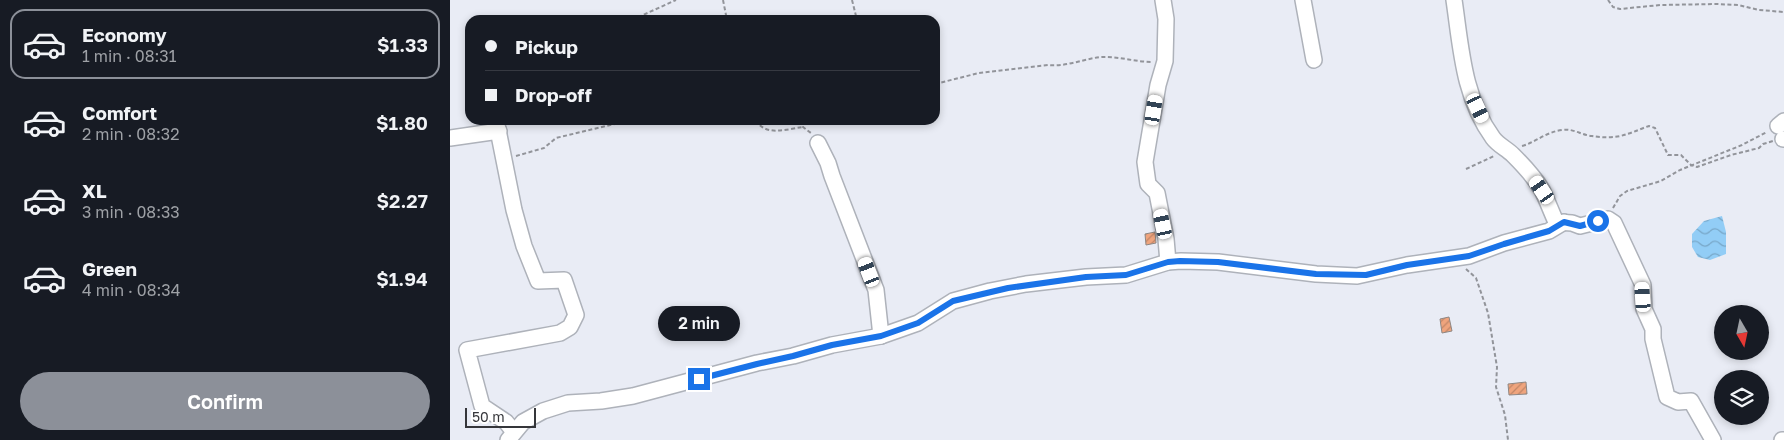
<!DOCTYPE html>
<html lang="en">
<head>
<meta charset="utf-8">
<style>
  :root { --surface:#171b24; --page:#242831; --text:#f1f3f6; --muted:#9ea1a6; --line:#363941; --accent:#8c9099 }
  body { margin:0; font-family:"Golos Text",sans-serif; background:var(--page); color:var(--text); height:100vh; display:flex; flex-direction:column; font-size:19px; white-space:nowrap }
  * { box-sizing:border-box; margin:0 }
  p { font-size:16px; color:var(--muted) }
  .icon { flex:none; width:28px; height:28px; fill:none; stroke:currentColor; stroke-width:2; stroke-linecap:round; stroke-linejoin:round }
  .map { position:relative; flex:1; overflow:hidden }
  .panel { display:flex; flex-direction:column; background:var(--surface); width:450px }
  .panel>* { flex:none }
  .banner { position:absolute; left:15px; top:15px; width:475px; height:110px; border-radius:15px; box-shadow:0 2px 8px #0003; display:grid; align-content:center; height:110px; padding:0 20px; background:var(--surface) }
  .needle { width:32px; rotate:171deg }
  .controls { position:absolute; left:1264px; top:305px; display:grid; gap:10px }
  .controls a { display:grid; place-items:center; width:55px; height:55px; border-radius:50%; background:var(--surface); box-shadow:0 2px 8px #0003; font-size:25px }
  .scale { position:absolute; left:15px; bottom:12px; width:71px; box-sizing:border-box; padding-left:5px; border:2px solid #35363a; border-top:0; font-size:14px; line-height:18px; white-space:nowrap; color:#35363a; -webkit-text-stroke:4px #fff; paint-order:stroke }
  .end { position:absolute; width:22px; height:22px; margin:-11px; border:6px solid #1a73e8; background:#fff; box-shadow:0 0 0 2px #fff }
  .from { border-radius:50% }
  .bubble { position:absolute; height:35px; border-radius:18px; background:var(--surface); box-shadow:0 2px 8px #0003; font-size:16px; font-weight:600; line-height:35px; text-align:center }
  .car { position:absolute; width:15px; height:30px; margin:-15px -8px; border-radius:6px; box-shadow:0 0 4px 1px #0007; background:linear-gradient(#fff 24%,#345 0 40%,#fff 0 76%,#345 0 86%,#fff 0) }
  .banner b { display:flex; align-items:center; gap:18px; height:48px; font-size:19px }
  .banner b+b { border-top:1px solid var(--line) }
  .banner i { width:12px; height:12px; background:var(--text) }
  ul { padding:9px 0 0; list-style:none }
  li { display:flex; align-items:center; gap:15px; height:70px; margin:0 10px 8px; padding:0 10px; border:2px solid transparent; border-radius:15px }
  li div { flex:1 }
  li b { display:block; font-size:19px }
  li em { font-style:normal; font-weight:600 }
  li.on { border-color:var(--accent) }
  li>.icon { width:45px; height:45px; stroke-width:1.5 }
  .cta { display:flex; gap:10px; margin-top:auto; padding:10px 20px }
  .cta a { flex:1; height:58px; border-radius:30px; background:var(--accent); color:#fff; font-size:20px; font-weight:600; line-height:58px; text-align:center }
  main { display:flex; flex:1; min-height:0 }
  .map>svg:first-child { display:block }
</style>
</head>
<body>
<main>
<section class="panel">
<ul>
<li class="on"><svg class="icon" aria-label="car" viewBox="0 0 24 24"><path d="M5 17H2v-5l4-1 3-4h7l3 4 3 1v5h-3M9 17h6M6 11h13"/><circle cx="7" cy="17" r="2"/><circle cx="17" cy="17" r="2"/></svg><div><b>Economy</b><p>1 min · 08:31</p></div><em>$1.33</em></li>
<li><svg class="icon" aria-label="car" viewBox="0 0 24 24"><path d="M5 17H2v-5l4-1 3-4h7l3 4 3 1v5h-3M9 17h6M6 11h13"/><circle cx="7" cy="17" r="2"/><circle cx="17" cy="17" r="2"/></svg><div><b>Comfort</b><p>2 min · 08:32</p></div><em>$1.80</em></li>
<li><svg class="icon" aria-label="car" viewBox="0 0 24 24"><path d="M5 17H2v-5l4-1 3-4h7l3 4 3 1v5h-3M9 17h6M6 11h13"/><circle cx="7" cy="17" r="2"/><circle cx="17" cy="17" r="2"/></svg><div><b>XL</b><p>3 min · 08:33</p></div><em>$2.27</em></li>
<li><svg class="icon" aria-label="car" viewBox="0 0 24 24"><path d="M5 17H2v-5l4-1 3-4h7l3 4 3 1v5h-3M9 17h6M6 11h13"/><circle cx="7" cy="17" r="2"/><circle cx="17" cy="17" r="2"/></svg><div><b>Green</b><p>4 min · 08:34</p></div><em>$1.94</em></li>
</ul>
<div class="cta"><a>Confirm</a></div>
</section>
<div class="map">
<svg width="1334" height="440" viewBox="0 0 1334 440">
  <defs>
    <pattern id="water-waves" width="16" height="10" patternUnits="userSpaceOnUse" patternTransform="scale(1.25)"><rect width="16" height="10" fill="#92cdf6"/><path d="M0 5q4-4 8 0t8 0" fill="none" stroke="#78a7c8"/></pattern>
    <pattern id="building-hatch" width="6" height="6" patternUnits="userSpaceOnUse" patternTransform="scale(1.25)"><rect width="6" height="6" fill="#efa47d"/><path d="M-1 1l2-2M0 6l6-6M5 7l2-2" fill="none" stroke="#c28667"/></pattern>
  </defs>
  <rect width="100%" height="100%" fill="#e9ecf5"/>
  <!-- water -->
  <polygon fill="url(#water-waves)" points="1272,216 1276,232 1276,254 1260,260 1248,257 1242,247 1242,234 1254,221"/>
  <!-- building -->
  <g fill="url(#building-hatch)" stroke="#8f8783">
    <polygon points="705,232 706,243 696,245 695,234"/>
    <polygon points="999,317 1002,331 992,333 990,319"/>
    <polygon points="1076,382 1077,394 1059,395 1058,384"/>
  </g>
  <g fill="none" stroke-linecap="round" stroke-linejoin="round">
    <!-- minor casing -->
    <g stroke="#aeb2ba" stroke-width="18">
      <g id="minor">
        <polyline points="713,0 716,19 715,61 708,85 695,162 698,184 707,193 716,239 718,262"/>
        <polyline points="853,0 864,60"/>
        <path d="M1004,0c7,47 9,97 39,138 5,7 14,11 20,17 10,10 22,23 29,35 5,10 9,21 14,32l16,1 8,3 28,-7 6,4 29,62 1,24 9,20v10l14,58 11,5 13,-1 22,39"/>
        <polyline points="46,120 64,210 74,246 88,281 114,280 126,315 120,327 110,333 17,350 32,406 56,422 64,432"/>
        <polyline points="1328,126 1334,121"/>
        <polyline points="0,138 49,131"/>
        <polyline points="1333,139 1334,139"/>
        <polyline points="368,143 378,163 382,176 426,290 431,336"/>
        <polyline points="58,440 73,422 93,411 118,403 151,401 183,396 307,363 343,356 382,345 431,336 468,323 503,301 540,291 576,284 636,277 676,275 718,262 731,261 768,262 866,274 907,276 957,265 1019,256 1054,243 1099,231 1114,222"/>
        <polyline points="1332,440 1334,440"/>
      </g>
    </g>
    <!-- path -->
    <g stroke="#92949a" stroke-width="2" stroke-dasharray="4 2.5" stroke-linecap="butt">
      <polyline points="273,0 277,20"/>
      <polyline points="402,0 407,20"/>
      <polyline points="1158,0 1163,7 1170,9 1210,5 1267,4 1288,5 1309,10 1334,12"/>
      <polyline points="182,20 226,0"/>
      <path d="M485,84l44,-11 69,-8c18,2 35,-6 53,-8 17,-1 34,5 51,5"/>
      <path d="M306,120c9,17 31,9 47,7"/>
      <polyline points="351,120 353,127 361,133"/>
      <path d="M1072,146c14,-4 24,-14 40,-16 11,-2 19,5 30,6 11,2 25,2 35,-2 8,-2 15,-6 22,-8l6,2 13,27h13l10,10 6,2 34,-12 28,-7 4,-4 10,-3"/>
      <polyline points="66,156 94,148 106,138 181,120"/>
      <polyline points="1016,169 1044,156"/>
      <polyline points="1163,208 1170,196 1177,191 1211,181 1230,170 1292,145 1317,132"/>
      <polyline points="1016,269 1026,278 1038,313 1047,367 1046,387 1055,415 1058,440"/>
    </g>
    <!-- minor -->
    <use href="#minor" stroke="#fff" stroke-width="15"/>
  </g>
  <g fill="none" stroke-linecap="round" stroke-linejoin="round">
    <!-- route -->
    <polyline stroke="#1a73e8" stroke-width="6" points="249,379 307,364 343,356 382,345 431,336 468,323 503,301 558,288 636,277 676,275 718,262 730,261 768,262 866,274 916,275 957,265 1019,256 1054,244 1099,231 1114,222 1130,226 1148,221"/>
  </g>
</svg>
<div class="controls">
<a><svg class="needle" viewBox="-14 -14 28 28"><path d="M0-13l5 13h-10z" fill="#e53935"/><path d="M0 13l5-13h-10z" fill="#9ea1a6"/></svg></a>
<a><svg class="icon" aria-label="layers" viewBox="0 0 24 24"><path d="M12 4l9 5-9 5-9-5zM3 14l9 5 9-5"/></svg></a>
</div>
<div class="scale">50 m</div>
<i class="end from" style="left:1148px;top:221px"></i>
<i class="end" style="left:249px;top:379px"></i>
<div class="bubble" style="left:208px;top:306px;width:82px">2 min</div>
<i class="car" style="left:1028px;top:108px;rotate:155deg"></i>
<i class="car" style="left:704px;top:110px;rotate:9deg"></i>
<i class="car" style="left:1092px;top:190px;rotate:325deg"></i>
<i class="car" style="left:713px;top:224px;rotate:348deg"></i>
<i class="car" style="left:419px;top:272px;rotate:339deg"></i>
<i class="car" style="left:1193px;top:297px;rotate:356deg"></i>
<div class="banner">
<b><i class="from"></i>Pickup</b>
<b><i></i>Drop-off</b>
</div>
</div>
</main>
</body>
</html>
